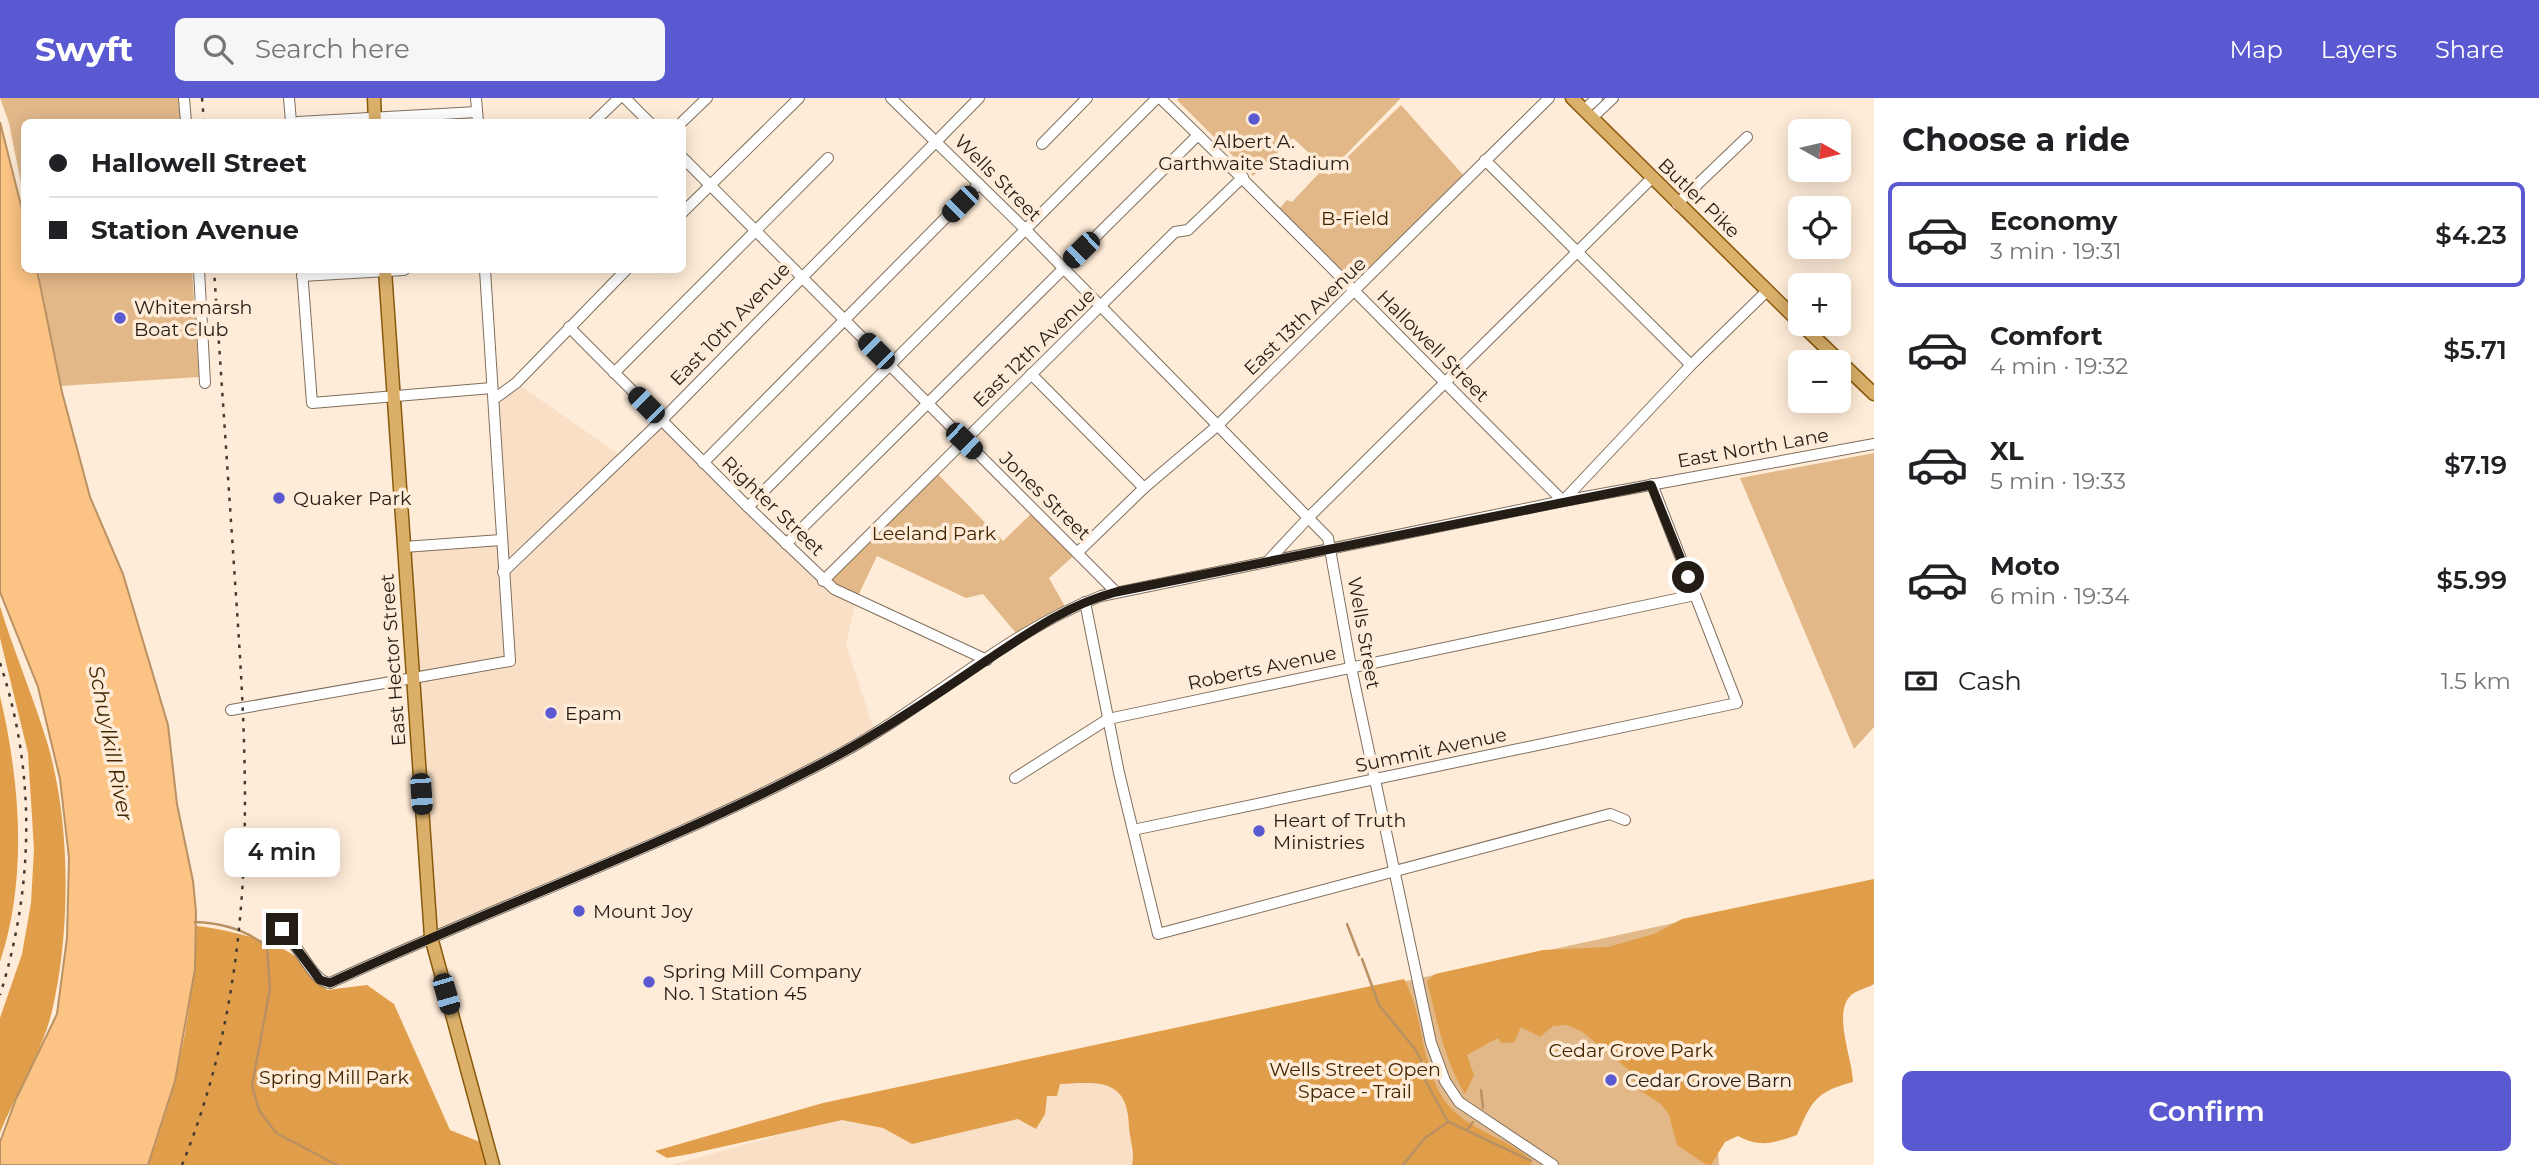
<!DOCTYPE html>
<html lang="en">
<head>
<meta charset="utf-8">
<style>
  :root { --surface:#fff; --page:#f6f6f6; --text:#202124; --muted:#757577; --line:#e0e0e0; --accent:#5b59d1 }
  body { margin:0; font-family:Montserrat,sans-serif; background:var(--page); color:var(--text); height:100vh; display:flex; flex-direction:column; font-size:26px; white-space:nowrap }
  * { box-sizing:border-box; margin:0 }
  p { font-size:23px; color:var(--muted) }
  .icon { flex:none; width:38px; height:38px; fill:none; stroke:currentColor; stroke-width:2; stroke-linecap:round; stroke-linejoin:round }
  .map { position:relative; flex:1; overflow:hidden }
  .drawer { display:flex; flex-direction:column; background:var(--surface); width:665px }
  .drawer>* { flex:none }
  .hud { position:absolute; left:21px; top:21px; width:665px; height:154px; border-radius:10px; box-shadow:0 4px 18px #0003; display:grid; align-content:center; height:154px; padding:0 28px; background:var(--surface) }
  .needle { width:46px; rotate:98deg }
  .controls { position:absolute; left:1788px; top:21px; display:grid; gap:14px }
  .controls a { display:grid; place-items:center; width:63px; height:63px; border-radius:10px; background:var(--surface); box-shadow:0 4px 18px #0003; font-size:35px }
  .end { position:absolute; width:32px; height:32px; margin:-16px; border:9px solid #241d16; background:#fff; box-shadow:0 0 0 4px #fff }
  .from { border-radius:50% }
  .bubble { position:absolute; height:49px; border-radius:10px; background:var(--surface); box-shadow:0 4px 18px #0003; font-size:23px; font-weight:600; line-height:49px; text-align:center }
  .car { position:absolute; width:21px; height:42px; margin:-21px -10px; border-radius:9px; box-shadow:0 0 5px 2px #0007; background:linear-gradient(#222 24%,#8ab4d8 0 40%,#222 0 76%,#8ab4d8 0 86%,#222 0) }
  .hud b { display:flex; align-items:center; gap:24px; height:66px; font-size:26px }
  .hud b+b { border-top:2px solid var(--line) }
  .hud i { width:18px; height:18px; background:var(--text) }
  ul { padding:0; list-style:none }
  li { display:flex; align-items:center; gap:21px; height:105px; margin:0 14px 10px; padding:0 14px; border:4px solid transparent; border-radius:10px }
  li div { flex:1 }
  li b { display:block; font-size:26px }
  li em { font-style:normal; font-weight:600 }
  li.on { border-color:var(--accent) }
  li>.icon { width:63px; height:63px; stroke-width:1.5 }
  h2 { padding:0 28px; font-size:32px; line-height:84px }
  .pay { display:flex; align-items:center; gap:18px; height:77px; padding:0 28px; font-size:26px }
  .pay p { margin-inline-start:auto }
  .button { display:flex; gap:14px; margin-top:auto; padding:14px 28px }
  .button a { flex:1; height:80px; border-radius:10px; background:var(--accent); color:#fff; font-size:28px; font-weight:600; line-height:80px; text-align:center }
  header { display:flex; align-items:center; gap:42px; box-sizing:border-box; height:98px; padding:0 35px; background:var(--accent); color:#fff }
  header strong { font-size:33px }
  nav { display:flex; gap:38px; margin-inline-start:auto; font-size:24px }
  .search { width:490px; height:63px; background:var(--page); display:flex; align-items:center; gap:18px; box-sizing:border-box; padding:0 24px; border-radius:10px; color:var(--muted); font-size:26px }
  main { display:flex; flex:1; min-height:0 }
  .map>svg:first-child { display:block }
</style>
</head>
<body>
<header>
<strong>Swyft</strong>
<div class="search"><svg class="icon" aria-label="search" viewBox="0 0 24 24"><circle cx="10" cy="10" r="6"/><path d="M15 15l6 6"/></svg>Search here</div>
<nav><a>Map</a><a>Layers</a><a>Share</a></nav>
</header>
<main>
<div class="map">
<svg width="1874" height="1067" viewBox="0 0 1874 1067">
  <rect width="100%" height="100%" fill="#ffecd8"/>
  <!-- built -->
  <g fill="#f8dfc6">
    <polygon points="515,284 623,359 662,322 823,483 856,502 846,547 875,635 725,713 431,839 404,449 501,442 494,306"/>
    <polygon points="1062,979 1106,984 1135,997 1139,1067 671,1067 855,1016"/>
  </g>
  <!-- green -->
  <g fill="#e2b889">
    <polygon points="0,0 184,0 185,24 24,24 24,100 9,25"/>
    <polygon points="1179,0 1401,0 1329,74 1293,40 1253,78 1177,2"/>
    <polygon points="1401,7 1465,79 1355,190 1279,111 1287,102 1292,104 1322,72 1329,77"/>
    <polygon points="39,172 192,172 199,279 60,288 43,209"/>
    <polygon points="1874,355 1874,629 1854,651 1740,380"/>
    <polygon points="934,372 1003,443 1035,412 1078,454 1049,480 1067,512 1020,540 983,496 966,500 877,458 856,502 823,483"/>
    <polygon points="1822,793 1716,1033 1719,1067 1168,1067 1106,948"/>
  </g>
  <!-- forest -->
  <g fill="#e19e4a">
    <path d="M0,508c14,46 33,90 47,136 24,79 24,189 5,269 -10,42 -36,82 -52,122v-115l22,-64 9,-51 3,-54 -6,-96 -28,-115z"/>
    <path d="M0,598c20,85 28,181 0,266z"/>
    <path d="M1874,781v105c-6,4 -14,5 -20,9 -24,15 -1,66 -1,89 -37,10 -41,18 -56,53 -23,8 -37,13 -59,1l-13,6 -14,23 -6,-1 -28,-19 -8,-30 -8,-11 -25,-16 -6,-17 -49,-40 -14,-6 -14,1 -13,11 -19,-10 -7,15 -13,1 -3,-5 -31,17 7,20 -9,19c-21,-34 -28,-74 -38,-113l8,-7 108,-24 65,-3 46,-13 28,-15z"/>
    <path d="M196,828c24,2 76,14 96,28 13,8 23,25 35,36l40,-5 27,19 56,126 30,12 13,23h-345c29,-77 46,-157 48,-239z"/>
    <path d="M1404,881c21,38 16,93 45,127 22,25 58,32 82,54v5h-399c3,-14 -2,-24 -3,-38 -1,-49 -30,-45 -69,-43l-3,12h-10l-2,18 -9,15 -18,-10 -106,25 -29,-16 -41,-8 -152,34 -23,4 -12,-7 168,-48z"/>
  </g>
  <!-- water -->
  <polygon fill="#fbc384" stroke="#ba9163" stroke-width="2" points="0,24 24,119 24,172 37,172 62,294 90,399 123,476 168,627 177,706 193,783 196,814 195,871 175,983 148,1067 0,1067 0,1044 16,1001 57,916 67,840 69,760 60,681 38,589 0,494"/>
  <g fill="none" stroke-linecap="round" stroke-linejoin="round">
    <!-- stream -->
    <g stroke="#ba9163" stroke-width="2.5">
      <path d="M195,824c27,1 51,7 72,25l3,42 -18,97 7,24 17,23 61,32"/>
      <polyline points="1347,826 1359,857"/>
      <polyline points="1362,861 1379,907 1415,951 1421,962 1424,980 1448,1024 1425,1040 1403,1067"/>
      <polyline points="1481,992 1483,1010"/>
      <polyline points="1449,1024 1531,1063"/>
      <polyline points="1467,1032 1473,1024"/>
    </g>
    <!-- minor casing -->
    <g stroke="#7f6f5d" stroke-width="12">
      <g id="minor">
        <polyline points="184,0 186,24"/>
        <polyline points="289,0 291,24"/>
        <polyline points="476,0 478,24"/>
        <polyline points="625,0 649,24"/>
        <polyline points="891,0 1027,133 1328,440 1351,569 1431,945 1445,983 1459,1004 1553,1067"/>
        <path d="M1160,0c137,132 268,269 403,403l128,-136 76,-74"/>
        <polyline points="1584,12 1597,0"/>
        <polyline points="1592,20 1613,0"/>
        <polyline points="298,24 477,14"/>
        <polyline points="594,24 619,0"/>
        <polyline points="682,24 707,0"/>
        <polyline points="1042,46 1087,0"/>
        <polyline points="682,59 1116,494"/>
        <polyline points="1485,62 1691,267"/>
        <polyline points="1677,106 1747,39"/>
        <polyline points="682,115 799,0"/>
        <polyline points="199,172 205,285"/>
        <polyline points="302,172 312,305 492,290"/>
        <polyline points="302,178 404,172"/>
        <polyline points="569,229 748,409 834,491 987,562"/>
        <polyline points="614,275 828,60"/>
        <polyline points="1031,276 1144,390"/>
        <polyline points="494,301 516,285 626,172"/>
        <polyline points="703,365 979,86"/>
        <polyline points="748,409 1157,0"/>
        <polyline points="786,446 1198,37"/>
        <polyline points="404,449 501,442"/>
        <polyline points="1078,454 1144,390 1217,328 1549,0"/>
        <polyline points="1268,463 1309,419 1651,81"/>
        <polyline points="503,474 662,322 979,0"/>
        <polyline points="823,483 1175,134 1188,132 1243,79"/>
        <polyline points="1085,504 1119,675 1158,836 1610,716 1625,722"/>
        <polyline points="231,612 510,563 485,172"/>
        <polyline points="1015,680 1108,621 1695,497"/>
        <polyline points="1133,732 1737,605 1652,386"/>
        <path d="M272,826c24,9 38,58 58,59 168,-78 344,-140 508,-228 89,-48 168,-123 263,-159l462,-95 311,-57"/>
      </g>
    </g>
    <!-- major casing -->
    <g stroke="#89590c" stroke-width="15">
      <g id="major">
        <polyline points="374,0 375,24"/>
        <polyline points="1572,0 1801,226"/>
        <polyline points="385,172 431,839 493,1067"/>
        <polyline points="1801,226 1874,296"/>
      </g>
    </g>
    <!-- minor -->
    <use href="#minor" stroke="#fff" stroke-width="10"/>
    <!-- major -->
    <use href="#major" stroke="#d9af6a" stroke-width="12"/>
    <!-- rail -->
    <g stroke="#433a32" stroke-width="2.5" stroke-dasharray="3.5 7" stroke-linecap="butt">
      <polyline points="202,0 204,24"/>
      <path d="M0,565c36,108 34,224 0,332"/>
      <path d="M182,1067c78,-192 67,-382 53,-584 -7,-104 -14,-208 -21,-311"/>
    </g>
  </g>
  <g fill="none" stroke-linecap="round" stroke-linejoin="round">
    <!-- route -->
    <path stroke="#241d16" stroke-width="9" d="M282,831l38,51 10,3c168,-78 344,-140 508,-228 51,-28 100,-61 148,-94 42,-28 81,-56 130,-69l535,-107 37,92"/>
  </g>
  <!-- markers -->
  <g fill="#5b59d1" stroke="#ffecd8" stroke-width="2.5">
    <circle cx="1254" cy="21" r="7"/>
    <circle cx="120" cy="220" r="7"/>
    <circle cx="279" cy="400" r="7"/>
    <circle cx="551" cy="615" r="7"/>
    <circle cx="1259" cy="733" r="7"/>
    <circle cx="579" cy="813" r="7"/>
    <circle cx="649" cy="884" r="7"/>
    <circle cx="1611" cy="982" r="7"/>
  </g>
  <g text-anchor="middle" dominant-baseline="central" stroke-width="7" stroke-linejoin="round" paint-order="stroke">
    <!-- poi labels -->
    <g font-size="19" fill="#241d16" stroke="#ffecd8" text-anchor="start">
      <text x="1254" y="43" text-anchor="middle">Albert A.<tspan x="1254" dy="22">Garthwaite Stadium</tspan></text>
      <text x="134" y="209">Whitemarsh<tspan x="134" dy="22">Boat Club</tspan></text>
      <text x="293" y="400">Quaker Park</text>
      <text x="565" y="615">Epam</text>
      <text x="1273" y="722">Heart of Truth<tspan x="1273" dy="22">Ministries</tspan></text>
      <text x="593" y="813">Mount Joy</text>
      <text x="663" y="873">Spring Mill Company<tspan x="663" dy="22">No. 1 Station 45</tspan></text>
      <text x="1625" y="982">Cedar Grove Barn</text>
    </g>
    <!-- street labels -->
    <g font-size="19" fill="#241d16" stroke="#ffecd8">
      <text transform="translate(998 80) rotate(45)">Wells Street</text>
      <text transform="translate(1699 100) rotate(44)">Butler Pike</text>
      <text transform="translate(1305 218) rotate(-44)">East 13th Avenue</text>
      <text transform="translate(730 226) rotate(-46)">East 10th Avenue</text>
      <text transform="translate(1433 248) rotate(45)">Hallowell Street</text>
      <text transform="translate(1034 250) rotate(-44)">East 12th Avenue</text>
      <text transform="translate(1753 350) rotate(-10)">East North Lane</text>
      <text transform="translate(1045 398) rotate(44)">Jones Street</text>
      <text transform="translate(773 408) rotate(44)">Righter Street</text>
      <text transform="translate(1364 535) rotate(80)">Wells Street</text>
      <text transform="translate(393 562) rotate(-94)">East Hector Street</text>
      <text transform="translate(1262 570) rotate(-12)">Roberts Avenue</text>
      <text transform="translate(1431 652) rotate(-12)">Summit Avenue</text>
    </g>
    <!-- park labels -->
    <g font-size="19" fill="#412601" stroke="#ffecd8">
      <text x="1355" y="120">B-Field</text>
      <text x="934" y="435">Leeland Park</text>
      <text x="1631" y="952">Cedar Grove Park</text>
      <text x="1355" y="971">Wells Street Open<tspan x="1355" dy="22">Space - Trail</tspan></text>
      <text x="334" y="979">Spring Mill Park</text>
    </g>
    <!-- water labels -->
    <g font-size="21" font-style="italic" fill="#432803" stroke="#ffecd8">
      <text transform="translate(111 645) rotate(79)">Schuylkill River</text>
    </g>
  </g>
</svg>
<div class="controls">
<a><svg class="needle" viewBox="-14 -14 28 28"><path d="M0-13l5 13h-10z" fill="#e53935"/><path d="M0 13l5-13h-10z" fill="#757577"/></svg></a>
<a><svg class="icon" aria-label="locate" viewBox="0 0 24 24"><circle cx="12" cy="12" r="6"/><path d="M12 2v4M12 18v4M2 12h4M18 12h4"/></svg></a>
<a>+</a>
<a>−</a>
</div>
<i class="end from" style="left:1688px;top:479px"></i>
<i class="end" style="left:282px;top:831px"></i>
<div class="bubble" style="left:224px;top:730px;width:116px">4 min</div>
<i class="car" style="left:960px;top:106px;rotate:225deg"></i>
<i class="car" style="left:1081px;top:152px;rotate:226deg"></i>
<i class="car" style="left:876px;top:253px;rotate:315deg"></i>
<i class="car" style="left:646px;top:307px;rotate:315deg"></i>
<i class="car" style="left:964px;top:343px;rotate:134deg"></i>
<i class="car" style="left:421px;top:696px;rotate:176deg"></i>
<i class="car" style="left:446px;top:896px;rotate:164deg"></i>
<div class="hud">
<b><i class="from"></i>Hallowell Street</b>
<b><i></i>Station Avenue</b>
</div>
</div>
<section class="drawer">
<h2>Choose a ride</h2>
<ul>
<li class="on"><svg class="icon" aria-label="car" viewBox="0 0 24 24"><path d="M5 17H2v-5l4-1 3-4h7l3 4 3 1v5h-3M9 17h6M6 11h13"/><circle cx="7" cy="17" r="2"/><circle cx="17" cy="17" r="2"/></svg><div><b>Economy</b><p>3 min · 19:31</p></div><em>$4.23</em></li>
<li><svg class="icon" aria-label="car" viewBox="0 0 24 24"><path d="M5 17H2v-5l4-1 3-4h7l3 4 3 1v5h-3M9 17h6M6 11h13"/><circle cx="7" cy="17" r="2"/><circle cx="17" cy="17" r="2"/></svg><div><b>Comfort</b><p>4 min · 19:32</p></div><em>$5.71</em></li>
<li><svg class="icon" aria-label="car" viewBox="0 0 24 24"><path d="M5 17H2v-5l4-1 3-4h7l3 4 3 1v5h-3M9 17h6M6 11h13"/><circle cx="7" cy="17" r="2"/><circle cx="17" cy="17" r="2"/></svg><div><b>XL</b><p>5 min · 19:33</p></div><em>$7.19</em></li>
<li><svg class="icon" aria-label="car" viewBox="0 0 24 24"><path d="M5 17H2v-5l4-1 3-4h7l3 4 3 1v5h-3M9 17h6M6 11h13"/><circle cx="7" cy="17" r="2"/><circle cx="17" cy="17" r="2"/></svg><div><b>Moto</b><p>6 min · 19:34</p></div><em>$5.99</em></li>
</ul>
<div class="pay"><svg class="icon" aria-label="cash" viewBox="0 0 24 24"><path d="M3 7h18v10H3z"/><circle cx="12" cy="12" r="2"/></svg>Cash<p>1.5 km</p></div>
<div class="button"><a>Confirm</a></div>
</section>
</main>
</body>
</html>
